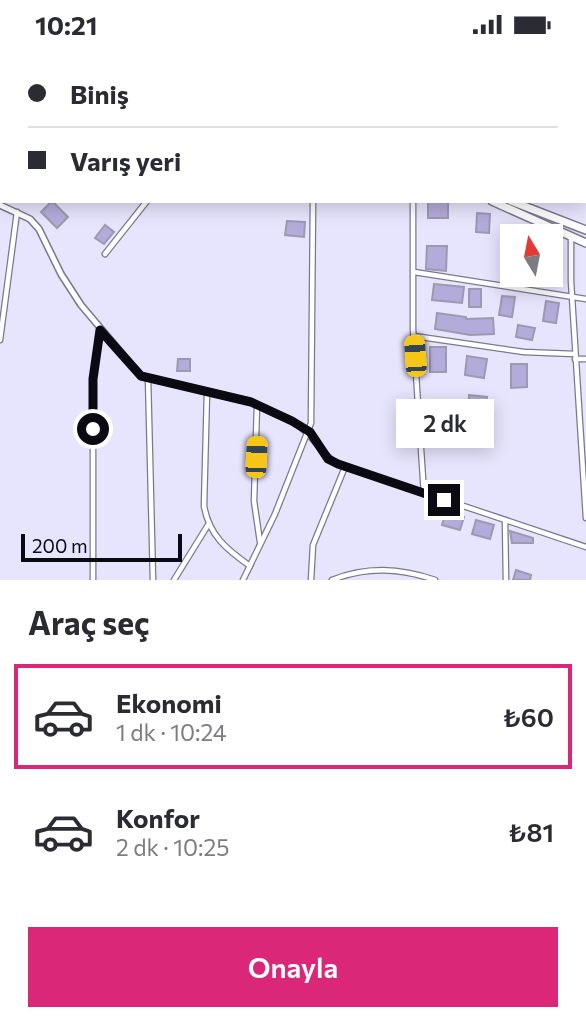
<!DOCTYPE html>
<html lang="tr">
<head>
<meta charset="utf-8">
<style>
  :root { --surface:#fff; --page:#f7f7f7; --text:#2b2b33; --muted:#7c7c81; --line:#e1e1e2; --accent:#db2777 }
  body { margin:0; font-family:Commissioner,sans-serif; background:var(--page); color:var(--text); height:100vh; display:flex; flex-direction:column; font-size:26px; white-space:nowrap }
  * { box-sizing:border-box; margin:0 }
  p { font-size:23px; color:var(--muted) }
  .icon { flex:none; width:38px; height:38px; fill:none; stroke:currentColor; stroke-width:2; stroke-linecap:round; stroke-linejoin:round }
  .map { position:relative; height:531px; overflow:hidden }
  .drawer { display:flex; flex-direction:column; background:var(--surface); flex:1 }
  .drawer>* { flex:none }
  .guide { position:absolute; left:0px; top:0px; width:586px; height:154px; box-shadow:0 4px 18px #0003; display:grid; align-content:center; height:154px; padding:0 28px; background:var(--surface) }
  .needle { width:46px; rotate:350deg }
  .buttons { position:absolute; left:500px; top:175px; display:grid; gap:14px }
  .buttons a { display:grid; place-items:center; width:63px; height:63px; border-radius:0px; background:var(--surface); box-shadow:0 4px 18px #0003; font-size:35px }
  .scale { position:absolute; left:21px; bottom:18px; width:161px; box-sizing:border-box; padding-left:7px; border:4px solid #0b0a12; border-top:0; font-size:19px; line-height:24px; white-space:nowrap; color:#0b0a12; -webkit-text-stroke:5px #e7e4fd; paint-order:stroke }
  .end { position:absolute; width:32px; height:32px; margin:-16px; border:9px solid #0b0a12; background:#fff; box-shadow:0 0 0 4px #fff }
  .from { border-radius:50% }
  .bubble { position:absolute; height:49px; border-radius:0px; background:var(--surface); box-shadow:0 4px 18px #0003; font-size:23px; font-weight:600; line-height:49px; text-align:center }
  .car { position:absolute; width:21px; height:42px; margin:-21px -10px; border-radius:9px; box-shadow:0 0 5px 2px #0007; background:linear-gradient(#f5c518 24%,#345 0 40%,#f5c518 0 76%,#345 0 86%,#f5c518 0) }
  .guide b { display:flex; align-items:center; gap:24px; height:66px; font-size:26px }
  .guide b+b { border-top:2px solid var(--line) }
  .guide i { width:18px; height:18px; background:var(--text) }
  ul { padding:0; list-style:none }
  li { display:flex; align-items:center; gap:21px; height:105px; margin:0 14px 10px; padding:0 14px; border:4px solid transparent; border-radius:0px }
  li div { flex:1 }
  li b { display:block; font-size:26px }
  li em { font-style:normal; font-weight:600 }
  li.selected { border-color:var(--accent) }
  li>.icon { width:63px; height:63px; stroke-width:1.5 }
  h2 { padding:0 28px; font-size:32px; line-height:84px }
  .cta { display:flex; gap:14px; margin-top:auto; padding:14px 28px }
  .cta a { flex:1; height:80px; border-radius:0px; background:var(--accent); color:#fff; font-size:28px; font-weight:600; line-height:80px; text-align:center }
  .status { display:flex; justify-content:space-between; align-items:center; height:49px; padding:0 35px; background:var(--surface); direction:ltr }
  .status svg { height:19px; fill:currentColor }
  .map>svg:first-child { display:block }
</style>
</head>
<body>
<div class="status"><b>10:21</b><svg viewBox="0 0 49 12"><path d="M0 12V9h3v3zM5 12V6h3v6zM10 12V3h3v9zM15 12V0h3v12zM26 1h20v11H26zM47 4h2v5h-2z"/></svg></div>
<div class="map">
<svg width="586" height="531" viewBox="0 0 586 531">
  <rect width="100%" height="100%" fill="#e7e4fd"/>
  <!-- building -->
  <g fill="#b3abda" stroke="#9c99b0" stroke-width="2">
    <polygon points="52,152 68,168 57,179 41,163"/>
    <rect x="428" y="152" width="20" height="17"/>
    <polygon points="477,164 490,165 489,184 476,183"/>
    <polygon points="287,172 305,173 304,188 285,186"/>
    <polygon points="105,176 114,183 104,195 95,189"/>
    <polygon points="427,197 447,197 446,222 426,220"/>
    <polygon points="434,235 464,238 462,254 432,251"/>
    <rect x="469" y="240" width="12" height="18"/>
    <polygon points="502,247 515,248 512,268 499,266"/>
    <polygon points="546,252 559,254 556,274 543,272"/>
    <polygon points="437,264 466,268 466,270 493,269 494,285 470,286 435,280"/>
    <polygon points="518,276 535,279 532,291 516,288"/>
    <rect x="430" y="298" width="16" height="25"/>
    <polygon points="467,307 487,310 484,329 465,326"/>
    <polygon points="178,310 190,310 190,322 177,322"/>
    <polygon points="511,315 527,315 527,338 511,339"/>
    <polygon points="469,346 487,348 485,365 490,366 488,378 468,374"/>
    <polygon points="446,462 464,468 460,481 442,476"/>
    <polygon points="476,471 494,476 490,490 472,485"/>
    <polygon points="510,482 533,489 533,494 512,494"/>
    <polygon points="516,521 531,526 530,531 513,531"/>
  </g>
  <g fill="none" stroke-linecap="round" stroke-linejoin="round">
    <!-- minor casing -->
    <g stroke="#7b788e" stroke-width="7">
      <g id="minor">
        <polyline points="276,2 277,0"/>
        <polyline points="413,152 413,280 424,445"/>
        <polyline points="571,188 571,232 586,469"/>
        <polyline points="105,205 147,152"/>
        <polyline points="414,223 586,250"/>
        <polyline points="414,287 524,303 575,305"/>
        <polyline points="0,291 17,163"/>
        <polyline points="575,310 586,310"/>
        <polyline points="148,328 153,531"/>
        <path d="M207,343l-3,114c5,29 22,43 46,60"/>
        <polyline points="257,356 254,452 260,493"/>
        <path d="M292,372c23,14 27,32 46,43l248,83"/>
        <polyline points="505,471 506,531"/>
        <polyline points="93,531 93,330 100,281"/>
        <polyline points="174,531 208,476"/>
        <polyline points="243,531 275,465 311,374 313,152"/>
        <polyline points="311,531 313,496 345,418"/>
        <path d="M332,531c35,-14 68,-12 103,0"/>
      </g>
    </g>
    <!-- tertiary casing -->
    <g stroke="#7b788e" stroke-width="8">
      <polyline id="tertiary" points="0,156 30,170 39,180 61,225 81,256 141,327 251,353 292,372"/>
    </g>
    <!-- trunk casing -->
    <g stroke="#7b788e" stroke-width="10">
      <g id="trunk">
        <polyline points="282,0 285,2"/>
        <polyline points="295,0 298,2"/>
        <polyline points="68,2 70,0"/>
        <polyline points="81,2 83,0"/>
        <polyline points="0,65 2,64"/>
        <polyline points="0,80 2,78"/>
        <polyline points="492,152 586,194"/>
        <polyline points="511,152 586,181"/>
      </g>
    </g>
    <!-- minor -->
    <use href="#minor" stroke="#fff" stroke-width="4.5"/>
    <!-- tertiary -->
    <use href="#tertiary" stroke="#fff" stroke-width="5"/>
    <!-- trunk -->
    <use href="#trunk" stroke="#fff" stroke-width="7"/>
  </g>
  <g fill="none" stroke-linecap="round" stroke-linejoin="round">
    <!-- route -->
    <polyline stroke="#0b0a12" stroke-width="9" points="93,380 93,330 100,281 141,327 251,353 292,372 310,383 328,410 338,415 444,451"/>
  </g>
</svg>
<div class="buttons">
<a><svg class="needle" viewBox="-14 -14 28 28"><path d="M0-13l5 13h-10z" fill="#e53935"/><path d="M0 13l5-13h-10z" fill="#7c7c81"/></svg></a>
</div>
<div class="scale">200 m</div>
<i class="end from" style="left:93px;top:380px"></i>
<i class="end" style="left:444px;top:451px"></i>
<div class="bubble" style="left:396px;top:350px;width:98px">2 dk</div>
<i class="car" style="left:415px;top:307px;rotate:356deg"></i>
<i class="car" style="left:256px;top:408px;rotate:3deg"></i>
<div class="guide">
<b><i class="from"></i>Biniş</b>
<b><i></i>Varış yeri</b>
</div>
</div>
<section class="drawer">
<h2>Araç seç</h2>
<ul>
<li class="selected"><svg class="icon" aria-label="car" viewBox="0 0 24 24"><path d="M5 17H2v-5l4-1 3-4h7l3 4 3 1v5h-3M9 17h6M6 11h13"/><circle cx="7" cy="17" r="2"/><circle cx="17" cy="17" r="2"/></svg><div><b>Ekonomi</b><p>1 dk · 10:24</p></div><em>₺60</em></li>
<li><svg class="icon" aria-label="car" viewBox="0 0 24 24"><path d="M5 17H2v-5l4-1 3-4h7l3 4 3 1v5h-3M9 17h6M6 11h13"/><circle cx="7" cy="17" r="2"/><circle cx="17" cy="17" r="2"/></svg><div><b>Konfor</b><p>2 dk · 10:25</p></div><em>₺81</em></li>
</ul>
<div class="cta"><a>Onayla</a></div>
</section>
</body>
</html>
